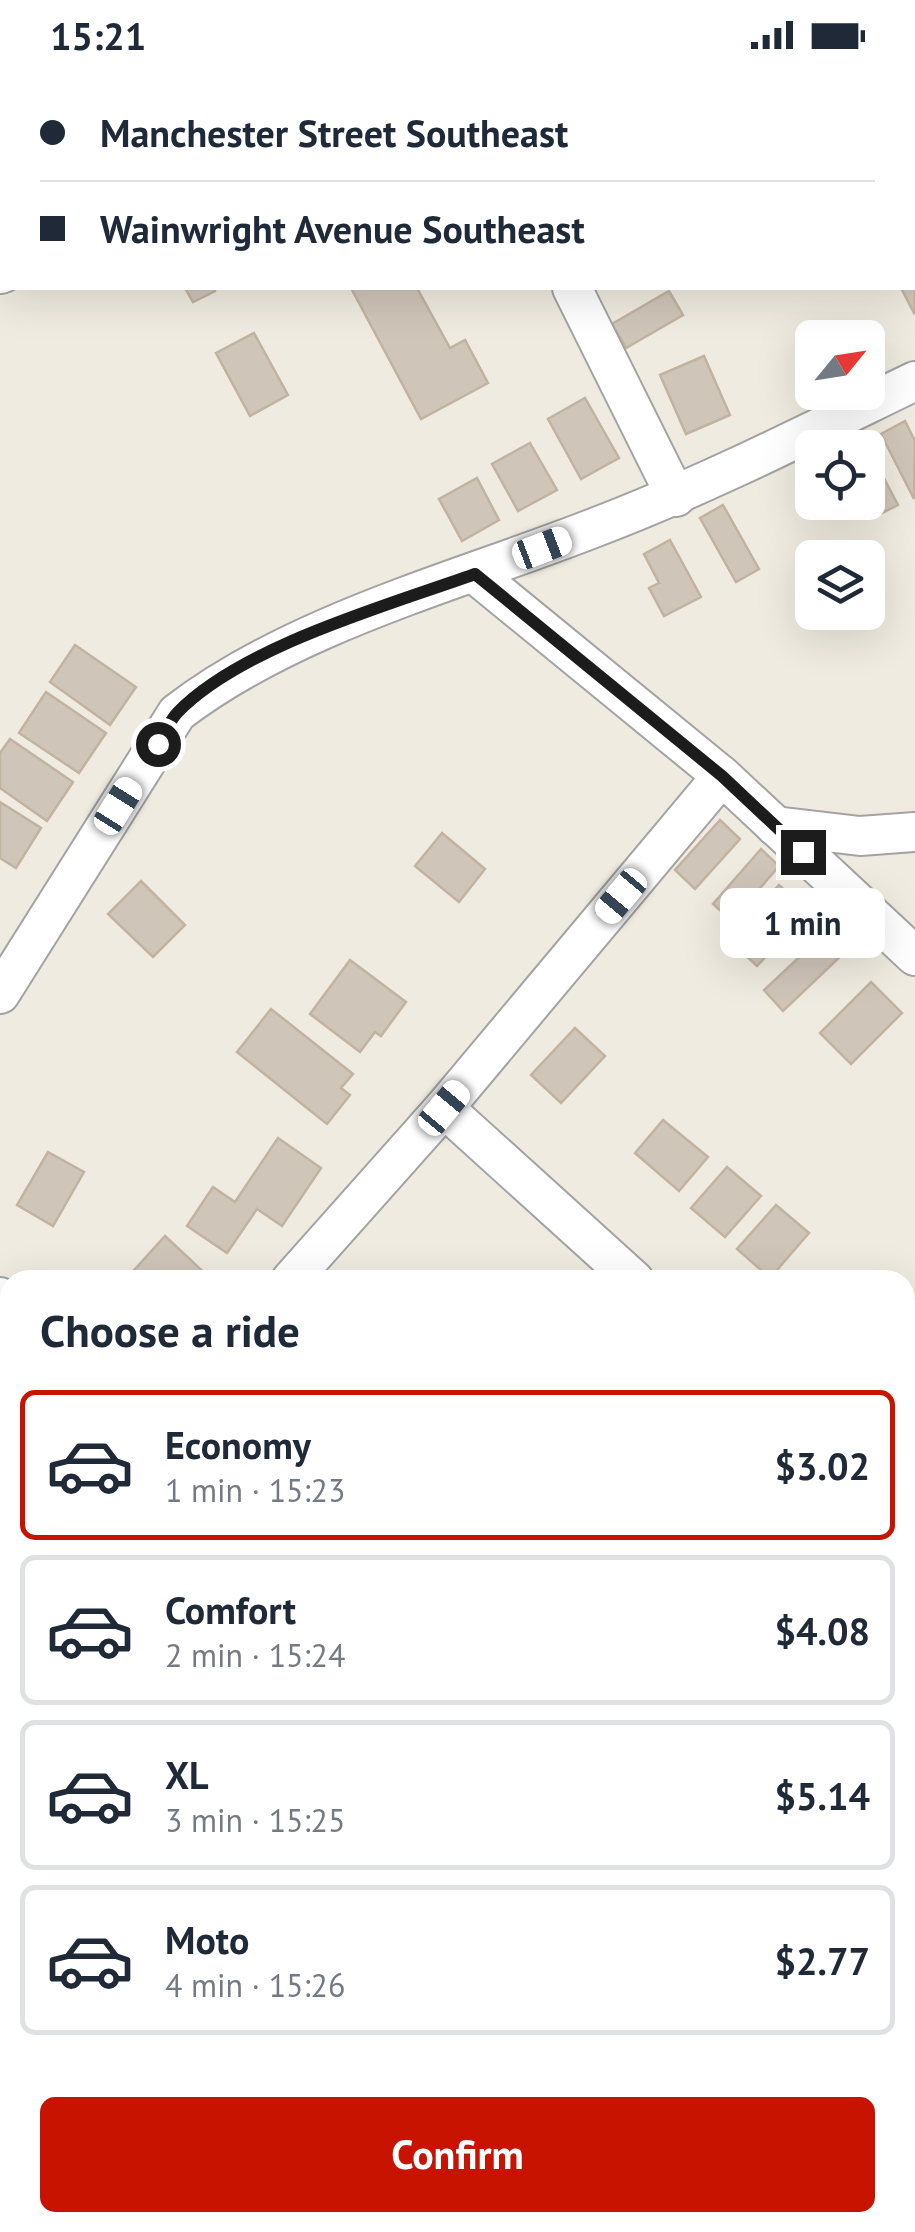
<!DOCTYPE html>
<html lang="en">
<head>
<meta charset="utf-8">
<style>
  :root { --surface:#fff; --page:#f6f6f7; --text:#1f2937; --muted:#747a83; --line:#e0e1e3; --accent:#c81300 }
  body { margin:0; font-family:"PT Sans",sans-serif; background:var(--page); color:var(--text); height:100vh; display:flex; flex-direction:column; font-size:38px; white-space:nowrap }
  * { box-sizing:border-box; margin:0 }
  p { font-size:32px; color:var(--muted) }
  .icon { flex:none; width:55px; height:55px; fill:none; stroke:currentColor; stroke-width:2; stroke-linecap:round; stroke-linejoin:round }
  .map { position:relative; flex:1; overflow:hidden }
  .panel { position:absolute; left:0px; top:1200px; width:915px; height:962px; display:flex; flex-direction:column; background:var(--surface); border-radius:30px 30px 0 0; box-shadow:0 10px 40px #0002 }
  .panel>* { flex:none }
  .hud { position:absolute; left:0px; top:0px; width:915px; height:220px; box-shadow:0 10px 40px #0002; display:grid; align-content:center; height:220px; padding:0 40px; background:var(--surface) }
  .needle { width:65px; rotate:60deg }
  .controls { position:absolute; left:795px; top:250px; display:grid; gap:20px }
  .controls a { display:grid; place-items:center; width:90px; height:90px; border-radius:15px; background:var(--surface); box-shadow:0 10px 40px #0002; font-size:50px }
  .end { position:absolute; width:45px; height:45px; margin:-22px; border:12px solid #1c1c1c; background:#fff; box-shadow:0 0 0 5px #fff }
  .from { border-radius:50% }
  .bubble { position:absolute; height:70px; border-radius:15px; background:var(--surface); box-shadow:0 10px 40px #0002; font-size:32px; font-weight:700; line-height:70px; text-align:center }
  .car { position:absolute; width:30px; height:60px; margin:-30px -15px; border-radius:12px; box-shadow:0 0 8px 2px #0007; background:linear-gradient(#fff 24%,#345 0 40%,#fff 0 76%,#345 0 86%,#fff 0) }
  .hud b { display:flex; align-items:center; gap:35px; height:95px; font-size:38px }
  .hud b+b { border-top:2px solid var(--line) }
  .hud i { width:25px; height:25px; background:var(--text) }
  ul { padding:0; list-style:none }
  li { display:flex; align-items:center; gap:30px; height:150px; margin:0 20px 15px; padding:0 20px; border:5px solid var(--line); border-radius:15px }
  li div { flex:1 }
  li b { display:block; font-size:38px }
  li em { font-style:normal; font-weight:700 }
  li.current { border-color:var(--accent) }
  li>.icon { width:90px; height:90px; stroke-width:1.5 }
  h2 { padding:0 40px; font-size:45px; line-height:120px }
  .primary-button { display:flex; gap:20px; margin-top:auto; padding:20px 40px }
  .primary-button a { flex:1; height:115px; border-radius:15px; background:var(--accent); color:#fff; font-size:40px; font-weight:700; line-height:115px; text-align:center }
  .status { display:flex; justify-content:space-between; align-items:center; height:70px; padding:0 50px; background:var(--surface); direction:ltr }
  .status svg { height:28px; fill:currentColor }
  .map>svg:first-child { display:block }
</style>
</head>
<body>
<div class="status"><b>15:21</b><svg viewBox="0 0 49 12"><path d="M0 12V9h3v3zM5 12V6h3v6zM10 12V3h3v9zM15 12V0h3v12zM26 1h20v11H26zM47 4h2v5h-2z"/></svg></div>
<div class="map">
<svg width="915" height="2162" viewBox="0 0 915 2162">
  <rect width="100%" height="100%" fill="#efebe0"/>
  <!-- building -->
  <g fill="#cfc5b9" stroke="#c2b3a1" stroke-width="2.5">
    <polygon points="915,189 915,242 914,243 901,218 912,218"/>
    <polygon points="185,218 214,218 215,221 193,232"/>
    <polygon points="351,218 417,218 450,278 465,270 488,313 421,349"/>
    <polygon points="669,221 683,245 626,278 612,254"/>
    <polygon points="254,263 288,325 250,346 216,283"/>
    <polygon points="704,286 730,345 686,364 660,305"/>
    <polygon points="585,328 619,388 581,409 548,349"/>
    <polygon points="905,351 915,371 914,429 881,364"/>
    <polygon points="530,373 557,420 518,441 492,394"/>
    <polygon points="868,378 898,435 874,447 866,432"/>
    <polygon points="477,408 499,450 462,471 439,429"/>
    <polygon points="723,435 759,499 736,512 700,448"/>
    <polygon points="670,470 701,527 664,546 649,518 659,513 644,484"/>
    <polygon points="75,575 136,617 110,655 50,612"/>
    <polygon points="46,622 106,663 79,703 19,663"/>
    <polygon points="10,669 73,712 47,751 0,718 0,683"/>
    <polygon points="0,732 41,758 16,798 0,788"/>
    <polygon points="720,750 740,769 695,819 675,800"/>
    <polygon points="442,763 485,799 459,832 415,796"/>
    <polygon points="761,779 779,796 732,851 713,834"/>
    <polygon points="141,811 185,855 153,887 108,844"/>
    <polygon points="779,815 808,842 757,896 728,869"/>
    <polygon points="824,864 843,884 783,941 764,920"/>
    <polygon points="350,890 406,932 381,966 375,962 360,982 310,944"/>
    <polygon points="871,912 902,943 851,994 820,963"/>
    <polygon points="271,939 353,1004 341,1018 350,1025 327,1054 237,982"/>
    <polygon points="575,958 605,986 561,1033 531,1005"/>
    <polygon points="663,1050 708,1087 679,1121 635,1083"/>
    <polygon points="278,1068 321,1098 282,1156 257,1139 227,1183 187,1156 213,1117 235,1132"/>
    <polygon points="48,1082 84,1102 53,1156 17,1135"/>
    <polygon points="727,1097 761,1126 725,1167 691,1138"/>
    <polygon points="776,1135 809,1163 770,1208 737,1179"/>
    <polygon points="165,1166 212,1210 127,1208"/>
    <polygon points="905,1518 915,1527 915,1576 905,1587"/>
    <polygon points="915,2007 915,2067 905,2055 905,2016"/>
    <polygon points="10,2055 10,2100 0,2090 0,2065"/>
    <polygon points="208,2152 291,2152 299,2162 216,2162"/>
  </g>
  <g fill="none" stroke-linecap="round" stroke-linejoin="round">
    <!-- minor casing -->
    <g stroke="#a3a3a3" stroke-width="42">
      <g id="minor">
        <polyline points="464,0 466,2"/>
        <polyline points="572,218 676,427"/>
        <polyline points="475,504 722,706 915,886"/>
        <polyline points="775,756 860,766 915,762"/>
        <path d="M0,924l177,-281c116,-89 278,-131 414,-184 111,-42 217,-96 324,-148"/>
        <polyline points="444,1038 634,1210"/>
        <polyline points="291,1210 444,1038 722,706"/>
        <polyline points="0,1227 10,1234"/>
        <polyline points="905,1259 915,1248"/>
        <polyline points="905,1456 915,1465"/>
        <polyline points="0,1541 10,1530"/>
        <polyline points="905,1965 915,1954"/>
        <polyline points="724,2152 734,2162"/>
        <polyline points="116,2162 124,2152"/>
      </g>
    </g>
    <!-- tertiary casing -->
    <g stroke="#a3a3a3" stroke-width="52">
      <g id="tertiary">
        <polyline points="366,2 371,0"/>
        <polyline points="0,199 2,198"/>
      </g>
    </g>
    <!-- minor -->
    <use href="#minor" stroke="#fff" stroke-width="38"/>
    <!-- tertiary -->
    <use href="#tertiary" stroke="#fff" stroke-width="48"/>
  </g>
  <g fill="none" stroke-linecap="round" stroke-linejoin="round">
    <!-- route -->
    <path stroke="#1c1c1c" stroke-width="12" d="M158,674c6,-10 12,-24 20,-32 64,-66 211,-107 297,-138l247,202 81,76"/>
  </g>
</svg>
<div class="controls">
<a><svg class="needle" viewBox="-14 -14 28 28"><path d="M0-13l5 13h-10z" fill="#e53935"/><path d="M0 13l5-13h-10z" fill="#747a83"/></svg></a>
<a><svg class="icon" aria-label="locate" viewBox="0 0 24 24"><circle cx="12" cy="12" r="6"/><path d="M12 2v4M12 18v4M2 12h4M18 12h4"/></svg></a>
<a><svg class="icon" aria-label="layers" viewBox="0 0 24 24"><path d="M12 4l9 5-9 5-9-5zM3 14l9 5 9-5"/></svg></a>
</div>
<i class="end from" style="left:158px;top:674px"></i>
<i class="end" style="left:803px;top:782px"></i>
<div class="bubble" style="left:720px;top:818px;width:165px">1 min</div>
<i class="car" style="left:542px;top:478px;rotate:69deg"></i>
<i class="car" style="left:118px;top:736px;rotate:32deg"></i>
<i class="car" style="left:621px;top:826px;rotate:220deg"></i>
<i class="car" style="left:444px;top:1038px;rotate:40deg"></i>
<div class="hud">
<b><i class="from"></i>Manchester Street Southeast</b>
<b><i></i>Wainwright Avenue Southeast</b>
</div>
<section class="panel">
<h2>Choose a ride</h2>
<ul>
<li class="current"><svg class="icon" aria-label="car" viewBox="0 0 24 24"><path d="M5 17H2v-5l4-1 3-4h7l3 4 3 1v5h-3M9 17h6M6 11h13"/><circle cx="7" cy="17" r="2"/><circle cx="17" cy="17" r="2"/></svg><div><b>Economy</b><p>1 min · 15:23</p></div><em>$3.02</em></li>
<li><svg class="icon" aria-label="car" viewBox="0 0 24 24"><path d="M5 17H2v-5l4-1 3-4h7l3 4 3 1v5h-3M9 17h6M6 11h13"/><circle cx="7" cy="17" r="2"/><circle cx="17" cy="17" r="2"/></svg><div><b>Comfort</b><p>2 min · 15:24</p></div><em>$4.08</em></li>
<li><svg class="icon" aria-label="car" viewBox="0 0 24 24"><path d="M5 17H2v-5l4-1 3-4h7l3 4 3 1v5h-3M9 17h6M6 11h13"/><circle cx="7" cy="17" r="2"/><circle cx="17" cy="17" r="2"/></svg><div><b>XL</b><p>3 min · 15:25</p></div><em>$5.14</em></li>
<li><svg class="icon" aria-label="car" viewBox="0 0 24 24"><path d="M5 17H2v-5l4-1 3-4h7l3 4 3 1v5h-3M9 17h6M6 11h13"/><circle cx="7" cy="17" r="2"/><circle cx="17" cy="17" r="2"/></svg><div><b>Moto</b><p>4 min · 15:26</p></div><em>$2.77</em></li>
</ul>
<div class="primary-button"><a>Confirm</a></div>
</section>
</div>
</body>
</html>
